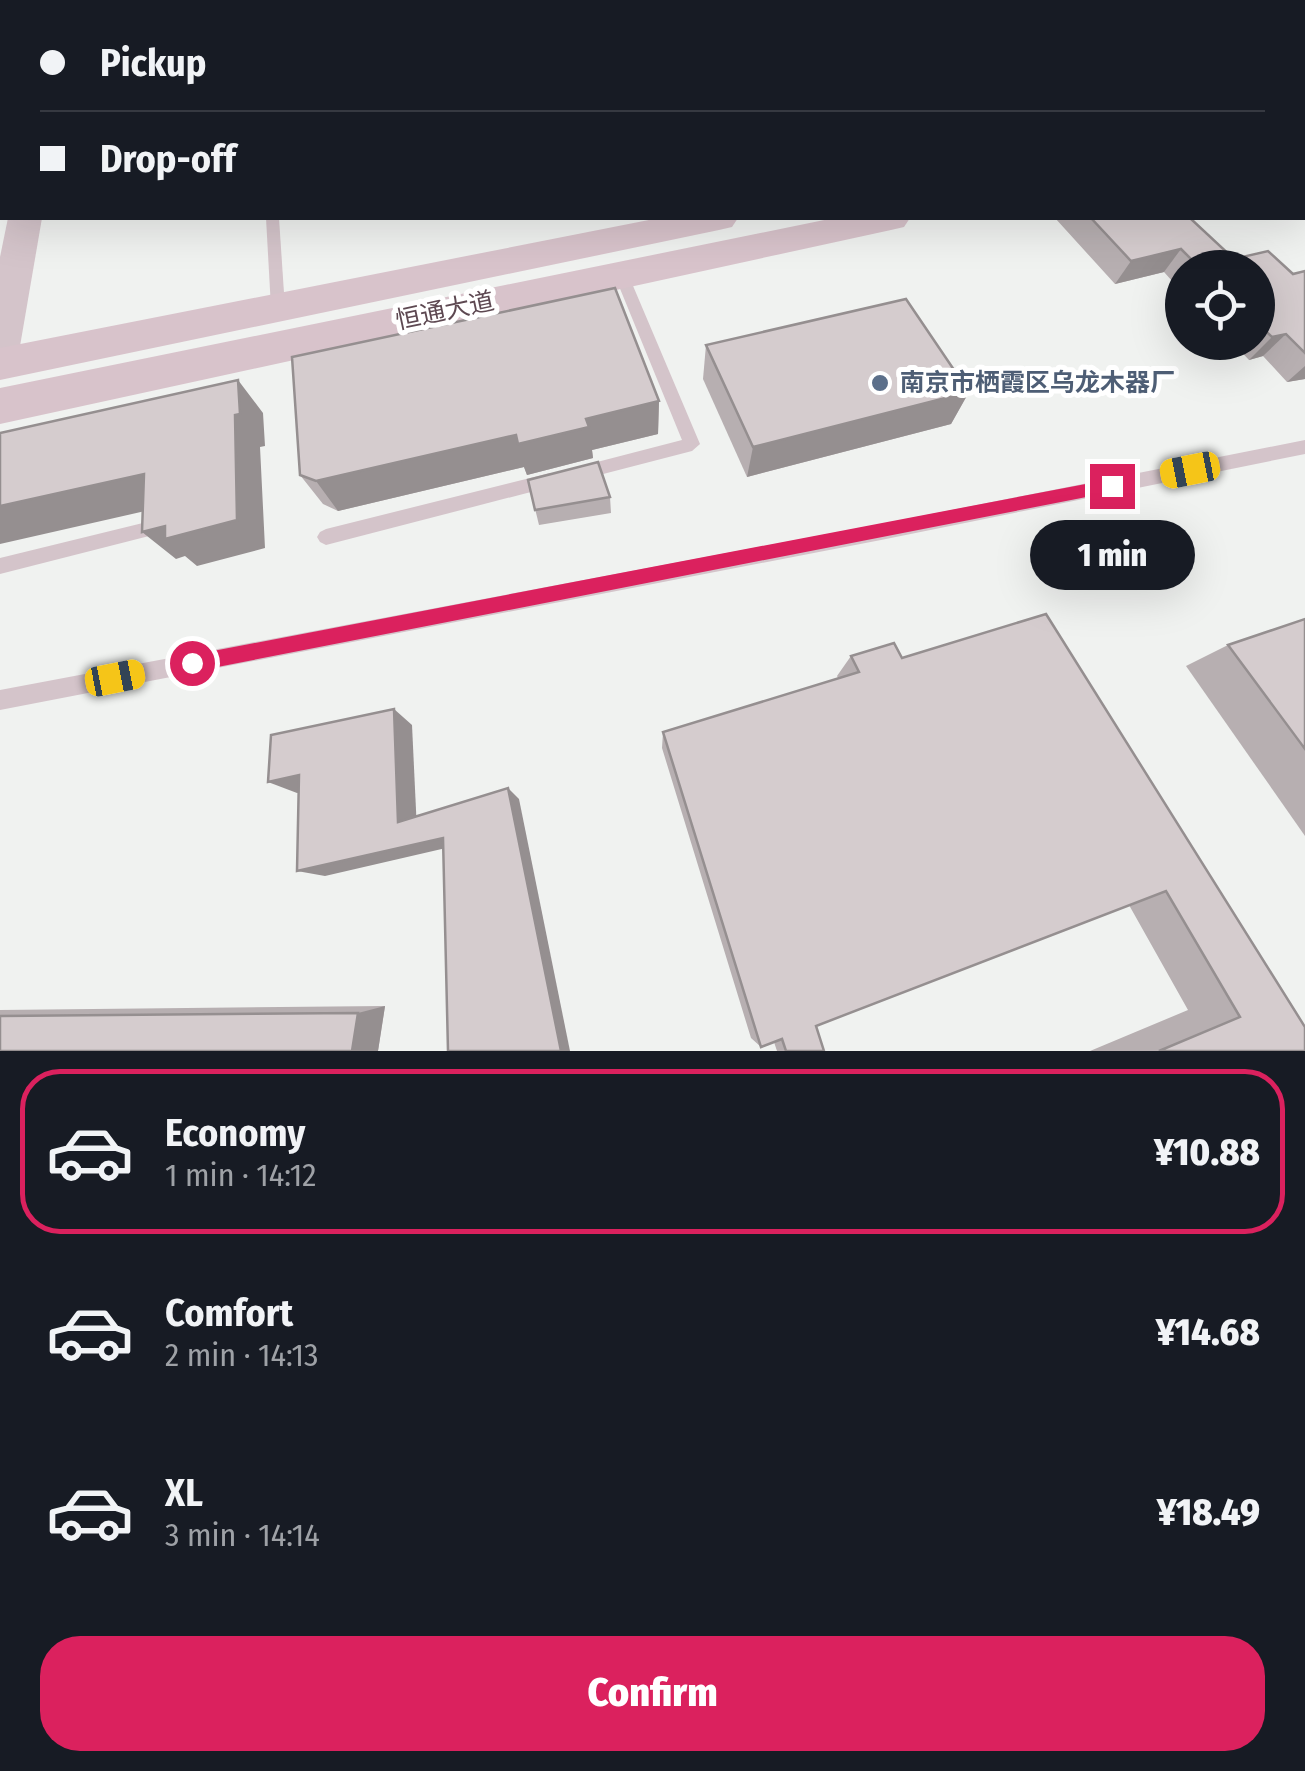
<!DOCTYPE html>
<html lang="en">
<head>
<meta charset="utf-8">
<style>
  :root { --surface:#171b24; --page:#20242c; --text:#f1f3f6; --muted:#9ea1a6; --line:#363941; --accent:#db215e }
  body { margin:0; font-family:"Fira Sans Condensed","Noto Sans SC",sans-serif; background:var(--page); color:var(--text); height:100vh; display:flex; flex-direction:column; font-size:38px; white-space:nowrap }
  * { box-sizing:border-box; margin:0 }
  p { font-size:32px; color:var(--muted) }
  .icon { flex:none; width:55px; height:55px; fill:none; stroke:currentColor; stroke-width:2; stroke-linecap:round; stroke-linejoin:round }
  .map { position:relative; height:1051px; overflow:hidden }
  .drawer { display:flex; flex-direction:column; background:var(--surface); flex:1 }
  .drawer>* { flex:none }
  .banner { position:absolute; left:0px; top:0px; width:1305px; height:220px; box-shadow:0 10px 40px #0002; display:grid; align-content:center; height:220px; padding:0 40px; background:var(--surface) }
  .tools { position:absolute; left:1165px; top:250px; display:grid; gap:20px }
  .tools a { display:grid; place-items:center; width:110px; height:110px; border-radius:50%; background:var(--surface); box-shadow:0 10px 40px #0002; font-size:50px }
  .end { position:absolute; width:45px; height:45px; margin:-22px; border:12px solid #db215e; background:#fff; box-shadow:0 0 0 5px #fff }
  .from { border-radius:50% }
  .bubble { position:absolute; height:70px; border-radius:35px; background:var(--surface); box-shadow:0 10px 40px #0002; font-size:32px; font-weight:800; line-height:70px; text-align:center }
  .car { position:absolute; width:30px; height:60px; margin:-30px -15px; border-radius:12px; box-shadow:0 0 8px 2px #0007; background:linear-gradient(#f5c518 24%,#345 0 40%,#f5c518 0 76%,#345 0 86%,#f5c518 0) }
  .banner b { display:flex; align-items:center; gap:35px; height:95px; font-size:38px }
  .banner b+b { border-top:2px solid var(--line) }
  .banner i { width:25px; height:25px; background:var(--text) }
  ul { padding:18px 0 0; list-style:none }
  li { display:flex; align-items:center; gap:30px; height:165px; margin:0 20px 15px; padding:0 20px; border:5px solid transparent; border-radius:40px }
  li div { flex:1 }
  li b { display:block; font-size:38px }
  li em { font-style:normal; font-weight:800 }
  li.selected { border-color:var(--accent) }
  li>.icon { width:90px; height:90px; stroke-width:1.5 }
  .cta { display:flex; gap:20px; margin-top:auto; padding:20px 40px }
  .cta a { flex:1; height:115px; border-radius:40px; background:var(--accent); color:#fff; font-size:40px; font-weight:800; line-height:115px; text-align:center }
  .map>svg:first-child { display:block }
</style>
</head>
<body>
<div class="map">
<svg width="1305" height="1051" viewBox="0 0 1305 1051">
  <rect width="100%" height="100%" fill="#f0f2f0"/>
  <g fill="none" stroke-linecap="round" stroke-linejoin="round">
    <!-- service -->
    <g fill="#d4c4ca" fill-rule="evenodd">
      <polygon points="509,0 519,0 520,2 510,2"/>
      <polygon points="556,0 566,0 567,2 557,2"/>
      <polygon points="266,218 279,218 285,308 278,313 271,308"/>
      <polygon points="621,269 628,274 700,444 692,451 580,480 574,478 572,473 574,468 682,440 614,274"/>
      <polygon points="1305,440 1305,454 881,540 0,710 0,690 881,524"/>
      <polygon points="550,473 556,475 558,480 556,485 550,487 326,545 320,542 317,537 320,532 326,529"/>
      <polygon points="151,521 157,524 160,529 157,534 0,574 0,558"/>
    </g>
    <!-- tertiary -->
    <polygon fill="#d4c4ca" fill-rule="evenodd" points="8,218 42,218 19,352 14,362 0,366 0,257"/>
    <!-- secondary -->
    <g fill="#d8c3cb" fill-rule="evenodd">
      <polygon points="1244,0 1275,0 1276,2 1245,2"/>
      <rect x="1302" y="47" width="3" height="20"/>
      <polygon points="1302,120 1305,120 1302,141"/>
      <polygon points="659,218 738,218 732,227 719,230 0,380 0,348"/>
      <polygon points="834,218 910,218 904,227 891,230 0,424 0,388"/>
    </g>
  </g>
  <!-- wall -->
  <g fill="#b7afb1">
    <polygon points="572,0 867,0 869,2 573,2"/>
    <polygon points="1086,0 1180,0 1183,2 1084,2"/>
    <polygon points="1055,218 1190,218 1234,259 1293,274 1305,271 1305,379 1287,382 1263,356 1249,360 1232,342 1258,342 1258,268 1182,268 1182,292 1164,272 1115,284"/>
    <polygon points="706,345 969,392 951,424 747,477 703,379"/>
    <polygon points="659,401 658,434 592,450 593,458 527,475 524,467 338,511 323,504 300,475"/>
    <polygon points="528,480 610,497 611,513 539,525"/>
    <polygon points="1046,614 1305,1051 1090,1051 1188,1010 1129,905 816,1026 824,1051 777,1051 774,1042 761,1047 751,1038 662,748 663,732 838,678 837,676 851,656 902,658"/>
    <polygon points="1305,619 1305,836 1186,666 1228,645"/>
    <polygon points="385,1006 378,1051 0,1051 0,1010"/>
  </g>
  <!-- shaded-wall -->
  <g fill="#958f90">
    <polygon points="1181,249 1164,272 1115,284 1131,261"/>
    <polygon points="1286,334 1263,356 1249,360 1272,337"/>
    <polygon points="1305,366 1305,379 1287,382"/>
    <polygon points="238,380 263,413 265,446 260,447 265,548 197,566 185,556 176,559 142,532 165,526 235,415"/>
    <polygon points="969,392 951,424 747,477 753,447"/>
    <polygon points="659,401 658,434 592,450 593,458 527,475 524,467 338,511 316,481"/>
    <polygon points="144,474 176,504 0,544 0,506"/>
    <polygon points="394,709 412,725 417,831 398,822"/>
    <polygon points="299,775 325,787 297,793 268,782"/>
    <polygon points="508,788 519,799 570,1051 561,1051"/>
    <polygon points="443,838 459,845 325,876 297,871"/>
    <polygon points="385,1006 378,1051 352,1051 358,1013"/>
  </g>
  <!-- building -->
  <g fill="#d5ccce" stroke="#958f90" stroke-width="2.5">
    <polygon points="187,0 461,0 462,2 187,2"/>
    <polygon points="588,0 867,0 869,2 589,2"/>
    <polygon points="1121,0 1180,0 1183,2 1124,2"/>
    <polygon points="1091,218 1190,218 1234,259 1268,251 1293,274 1305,271 1305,353 1286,334 1272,337 1258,324 1258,268 1200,268 1181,249 1131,261"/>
    <polygon points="615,288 659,401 586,419 589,427 518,444 516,435 316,481 300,475 292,357"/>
    <polygon points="906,299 969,392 753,447 706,345"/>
    <polygon points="238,380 240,414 235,415 237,520 165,539 165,526 142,532 144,474 0,506 0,433"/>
    <polygon points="598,462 610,497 535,510 528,480"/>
    <polygon points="1046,614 1305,1027 1305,1051 1159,1051 1240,1017 1166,891 816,1026 824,1051 786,1051 782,1039 761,1047 663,732 859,672 851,656 894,643 902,658"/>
    <polygon points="1305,619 1305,749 1228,645"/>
    <polygon points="394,709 398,822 508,788 561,1051 448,1051 443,838 297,871 299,775 268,782 271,735"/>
    <polygon points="358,1013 352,1051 0,1051 0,1016"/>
  </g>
  <!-- route -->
  <polygon fill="#db215e" points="1112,479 1120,486 1112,492 192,672 182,663 192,655"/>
  <!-- markers -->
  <circle fill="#5c6f8a" stroke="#fff" stroke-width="4" cx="880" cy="383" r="10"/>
  <g text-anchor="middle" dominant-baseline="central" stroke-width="10" stroke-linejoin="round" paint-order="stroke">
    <!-- street labels -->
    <g font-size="25" fill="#5d4851" stroke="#fff">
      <text transform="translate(445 311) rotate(-12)">恒通大道</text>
    </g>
    <!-- service labels -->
    <g font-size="25" font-weight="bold" fill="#4e5e75" stroke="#fff" text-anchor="start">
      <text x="900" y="383">南京市栖霞区乌龙木器厂</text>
    </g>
  </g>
</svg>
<div class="tools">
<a><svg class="icon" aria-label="locate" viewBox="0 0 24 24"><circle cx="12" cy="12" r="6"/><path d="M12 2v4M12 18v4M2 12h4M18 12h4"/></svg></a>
</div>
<i class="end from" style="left:192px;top:663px"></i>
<i class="end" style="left:1112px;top:486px"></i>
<div class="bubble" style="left:1030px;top:520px;width:165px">1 min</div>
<i class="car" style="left:1190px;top:470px;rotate:259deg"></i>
<i class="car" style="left:115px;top:678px;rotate:79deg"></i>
<div class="banner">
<b><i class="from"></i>Pickup</b>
<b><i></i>Drop-off</b>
</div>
</div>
<section class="drawer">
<ul>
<li class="selected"><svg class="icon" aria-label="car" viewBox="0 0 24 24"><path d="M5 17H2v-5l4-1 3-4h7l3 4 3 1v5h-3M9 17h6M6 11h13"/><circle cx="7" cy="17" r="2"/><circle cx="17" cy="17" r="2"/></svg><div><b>Economy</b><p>1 min · 14:12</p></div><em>¥10.88</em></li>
<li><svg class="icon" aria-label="car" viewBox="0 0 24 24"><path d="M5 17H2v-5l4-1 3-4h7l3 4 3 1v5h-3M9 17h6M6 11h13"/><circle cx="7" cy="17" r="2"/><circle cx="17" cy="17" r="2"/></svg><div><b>Comfort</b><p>2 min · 14:13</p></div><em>¥14.68</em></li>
<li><svg class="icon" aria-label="car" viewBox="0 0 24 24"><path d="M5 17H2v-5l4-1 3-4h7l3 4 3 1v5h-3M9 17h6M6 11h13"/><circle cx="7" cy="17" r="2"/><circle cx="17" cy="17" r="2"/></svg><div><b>XL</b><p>3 min · 14:14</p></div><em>¥18.49</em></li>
</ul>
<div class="cta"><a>Confirm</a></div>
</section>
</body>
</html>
